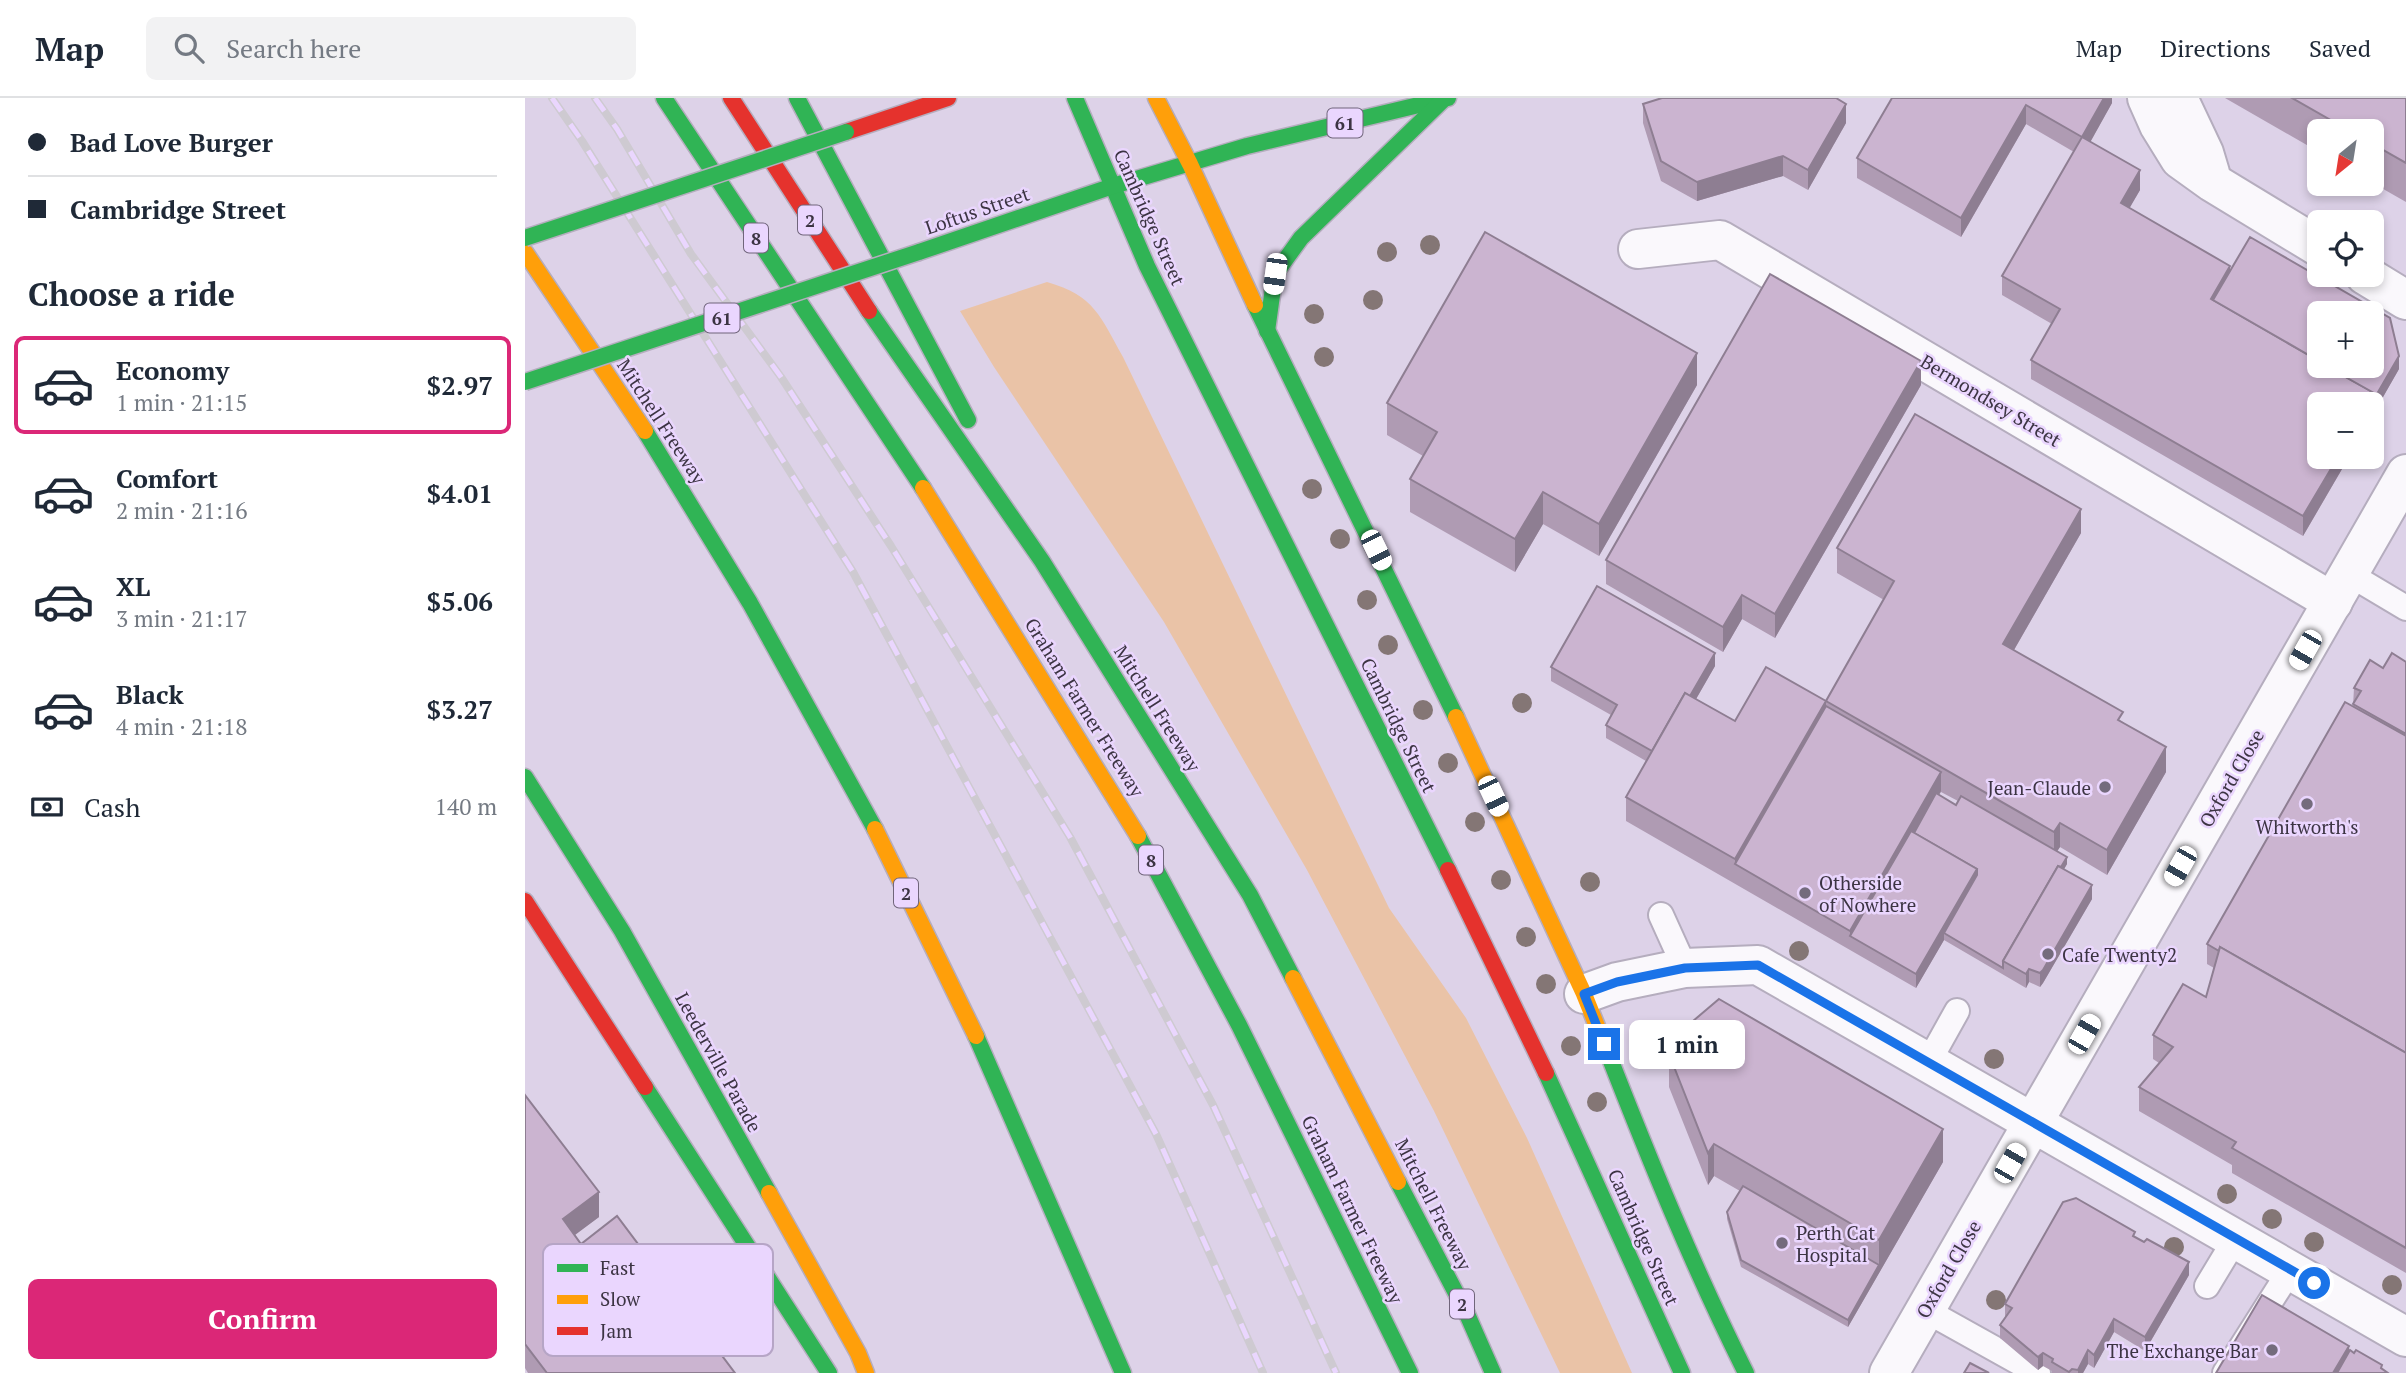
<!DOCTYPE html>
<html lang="en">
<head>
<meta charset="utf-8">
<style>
  :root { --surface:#fff; --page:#f2f2f3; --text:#1f2937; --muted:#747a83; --line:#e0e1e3; --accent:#db2777 }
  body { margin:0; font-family:"PT Serif",serif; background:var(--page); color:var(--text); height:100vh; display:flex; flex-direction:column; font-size:26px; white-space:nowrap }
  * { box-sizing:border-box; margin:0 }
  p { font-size:23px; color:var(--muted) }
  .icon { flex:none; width:38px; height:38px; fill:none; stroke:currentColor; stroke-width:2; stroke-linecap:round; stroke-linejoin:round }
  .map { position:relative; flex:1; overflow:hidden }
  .side { display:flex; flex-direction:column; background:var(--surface); width:525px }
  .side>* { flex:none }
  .guide { display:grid; align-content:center; height:154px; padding:0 28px; background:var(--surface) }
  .needle { width:46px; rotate:210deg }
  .tools { position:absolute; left:1782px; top:21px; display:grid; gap:14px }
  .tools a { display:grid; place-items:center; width:77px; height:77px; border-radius:10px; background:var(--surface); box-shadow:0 4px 10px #0003; font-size:35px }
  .end { position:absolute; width:32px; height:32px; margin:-16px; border:9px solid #1a73e8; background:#fff; box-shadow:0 0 0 4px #fff }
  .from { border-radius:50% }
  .bubble { position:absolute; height:49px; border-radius:10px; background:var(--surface); box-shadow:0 4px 10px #0003; font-size:23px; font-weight:700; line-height:49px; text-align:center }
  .car { position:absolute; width:21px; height:42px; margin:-21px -10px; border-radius:9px; box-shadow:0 0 5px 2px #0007; background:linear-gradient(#fff 24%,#345 0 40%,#fff 0 76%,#345 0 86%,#fff 0) }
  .guide b { display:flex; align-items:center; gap:24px; height:66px; font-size:26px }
  .guide b+b { border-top:2px solid var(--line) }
  .guide i { width:18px; height:18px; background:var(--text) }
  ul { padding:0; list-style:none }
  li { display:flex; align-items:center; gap:21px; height:98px; margin:0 14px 10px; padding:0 14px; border:4px solid transparent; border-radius:10px }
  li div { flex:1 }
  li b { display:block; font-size:26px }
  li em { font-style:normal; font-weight:700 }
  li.active { border-color:var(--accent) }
  li>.icon { width:63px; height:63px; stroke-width:1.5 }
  h2 { padding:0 28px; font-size:32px; line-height:84px }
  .pay { display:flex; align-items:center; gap:18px; height:77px; padding:0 28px; font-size:26px }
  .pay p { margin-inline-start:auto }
  .button { display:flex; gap:14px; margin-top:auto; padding:14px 28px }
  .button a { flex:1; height:80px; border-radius:10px; background:var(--accent); color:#fff; font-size:28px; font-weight:700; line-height:80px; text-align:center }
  header { display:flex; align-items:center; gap:42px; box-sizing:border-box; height:98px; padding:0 35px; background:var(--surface); border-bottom:2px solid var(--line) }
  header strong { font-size:33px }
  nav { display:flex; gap:38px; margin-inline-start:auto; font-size:24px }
  .search { width:490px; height:63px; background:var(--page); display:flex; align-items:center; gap:18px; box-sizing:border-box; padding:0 24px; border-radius:10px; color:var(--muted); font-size:26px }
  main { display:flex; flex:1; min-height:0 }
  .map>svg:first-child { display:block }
</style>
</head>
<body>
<header>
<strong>Map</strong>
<div class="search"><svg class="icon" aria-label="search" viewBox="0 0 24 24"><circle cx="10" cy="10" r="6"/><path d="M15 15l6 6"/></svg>Search here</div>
<nav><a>Map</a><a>Directions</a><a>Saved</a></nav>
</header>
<main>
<section class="side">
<div class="guide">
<b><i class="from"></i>Bad Love Burger</b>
<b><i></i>Cambridge Street</b>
</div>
<h2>Choose a ride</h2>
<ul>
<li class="active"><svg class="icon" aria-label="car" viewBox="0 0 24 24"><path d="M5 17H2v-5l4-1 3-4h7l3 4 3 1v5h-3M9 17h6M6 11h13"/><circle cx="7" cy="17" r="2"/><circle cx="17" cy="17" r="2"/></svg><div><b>Economy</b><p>1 min · 21:15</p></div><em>$2.97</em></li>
<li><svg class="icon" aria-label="car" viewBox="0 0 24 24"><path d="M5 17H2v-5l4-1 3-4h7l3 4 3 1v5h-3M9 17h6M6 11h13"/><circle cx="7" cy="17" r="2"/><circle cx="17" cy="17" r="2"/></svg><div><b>Comfort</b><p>2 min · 21:16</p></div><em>$4.01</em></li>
<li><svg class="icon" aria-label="car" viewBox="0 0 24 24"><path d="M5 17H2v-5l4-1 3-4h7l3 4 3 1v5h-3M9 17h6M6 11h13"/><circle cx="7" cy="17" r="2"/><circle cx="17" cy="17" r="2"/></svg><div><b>XL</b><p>3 min · 21:17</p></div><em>$5.06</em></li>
<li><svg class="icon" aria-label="car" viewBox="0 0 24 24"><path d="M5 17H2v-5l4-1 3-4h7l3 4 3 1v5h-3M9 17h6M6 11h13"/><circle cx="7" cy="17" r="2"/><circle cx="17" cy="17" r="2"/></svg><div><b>Black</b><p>4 min · 21:18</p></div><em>$3.27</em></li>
</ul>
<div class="pay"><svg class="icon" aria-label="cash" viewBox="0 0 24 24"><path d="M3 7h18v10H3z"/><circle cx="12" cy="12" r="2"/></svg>Cash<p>140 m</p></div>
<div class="button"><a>Confirm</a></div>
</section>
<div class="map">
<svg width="1881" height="1275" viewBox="0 0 1881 1275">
  <rect width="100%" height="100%" fill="#ddd2e8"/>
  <!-- green -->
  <path fill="#eac3a7" d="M522,184c48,14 53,34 76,75l266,551 77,110 61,120 105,235h-72l-126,-262 -127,-241 -143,-248 -170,-255 -34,-56z"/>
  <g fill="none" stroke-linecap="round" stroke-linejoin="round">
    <!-- lane casing -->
    <g stroke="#b5adbe" stroke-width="28">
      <g id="lane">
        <polyline points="1824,476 1881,510"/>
        <polyline points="1136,817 1160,870"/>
        <polyline points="1403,965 1432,913"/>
        <polyline points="1682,1188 1711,1140"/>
        <polyline points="1400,1212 1513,1275"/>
        <polyline points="1700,1275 1766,1171"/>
      </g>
    </g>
    <!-- street casing -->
    <g stroke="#b5adbe" stroke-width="42">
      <g id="street">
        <polyline points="1622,0 1634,27 1655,61 1687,84 1794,149"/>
        <polyline points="1653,0 1679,55 1685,75"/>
        <polyline points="1113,151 1195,142 1808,504"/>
        <polyline points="1840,177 1881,202"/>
        <polyline points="1059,896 1092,884 1160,870 1233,867 1881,1239"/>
        <polyline points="1364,1275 1881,376"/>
      </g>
    </g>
    <!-- fast casing -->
    <g stroke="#b5adbe" stroke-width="19">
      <g id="fast">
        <polyline points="139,0 398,390"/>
        <polyline points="272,0 443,322"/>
        <polyline points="550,0 622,168 923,772"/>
        <polyline points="394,154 588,88 722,48 923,0"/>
        <polyline points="730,207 931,619"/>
        <polyline points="344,213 517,463 725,797 768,880"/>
        <polyline points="742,233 750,176 776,140 917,3"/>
        <polyline points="120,333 225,505 350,731"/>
        <polyline points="0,679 97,833 244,1095"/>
        <polyline points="613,738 714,927 885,1275"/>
        <polyline points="451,938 598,1275"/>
        <path d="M1082,953c43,110 86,216 139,322"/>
        <polyline points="1021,975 1157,1275"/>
        <polyline points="120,989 304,1275"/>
        <polyline points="873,1084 942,1216 968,1275"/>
      </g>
    </g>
    <!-- slow casing -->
    <g stroke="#b5adbe" stroke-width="19">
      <g id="slow">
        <polyline points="631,0 665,66 730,207"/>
        <polyline points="0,154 120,333"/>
        <polyline points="398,390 613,738"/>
        <polyline points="931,619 1059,896 1082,953"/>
        <polyline points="350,731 451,938"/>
        <polyline points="768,880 873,1084"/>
        <polyline points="244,1095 333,1255 341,1275"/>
      </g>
    </g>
    <!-- jam casing -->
    <g stroke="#b5adbe" stroke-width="19">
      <g id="jam">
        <polyline points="206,0 344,213"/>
        <polyline points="321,34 423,0"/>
        <polyline points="923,772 1021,975"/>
        <polyline points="0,803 120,989"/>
      </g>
    </g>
    <!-- lane -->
    <use href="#lane" stroke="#faf8fc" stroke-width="24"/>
    <!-- street -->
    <use href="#street" stroke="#faf8fc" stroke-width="38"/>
    <!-- fast -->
    <use href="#fast" stroke="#30b455" stroke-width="16"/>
    <!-- slow -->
    <use href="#slow" stroke="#ff9f0a" stroke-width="16"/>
    <!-- jam -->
    <use href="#jam" stroke="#e5322d" stroke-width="16"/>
    <!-- rail casing -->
    <g stroke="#cecad1" stroke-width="8">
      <g id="rail">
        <polyline points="27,0 57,43 328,474 631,1036 738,1275"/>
        <polyline points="70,0 92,31 166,156 256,279 366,448 545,739 688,1007 811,1275"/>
      </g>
    </g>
    <!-- rail -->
    <use href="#rail" stroke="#ead6fe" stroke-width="5" stroke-dasharray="16" stroke-linecap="butt"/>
    <!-- fast-bridge casing -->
    <g stroke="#b5adbe" stroke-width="19" stroke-linecap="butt">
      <g id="fast-bridge">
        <polyline points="0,140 321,34"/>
        <polyline points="0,284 394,154"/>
      </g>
    </g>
    <!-- fast-bridge -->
    <use href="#fast-bridge" stroke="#30b455" stroke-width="16"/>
  </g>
  <!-- trees -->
  <g fill="#847675">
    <circle cx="905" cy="147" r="10"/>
    <circle cx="862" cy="154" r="10"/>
    <circle cx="848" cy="202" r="10"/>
    <circle cx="789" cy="216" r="10"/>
    <circle cx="799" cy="259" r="10"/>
    <circle cx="787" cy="391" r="10"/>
    <circle cx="815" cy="441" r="10"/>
    <circle cx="842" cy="502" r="10"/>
    <circle cx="863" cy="547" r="10"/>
    <circle cx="997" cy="605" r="10"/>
    <circle cx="898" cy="612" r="10"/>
    <circle cx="923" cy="665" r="10"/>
    <circle cx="950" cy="724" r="10"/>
    <circle cx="976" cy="782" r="10"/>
    <circle cx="1065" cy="784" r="10"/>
    <circle cx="1001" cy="839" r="10"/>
    <circle cx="1274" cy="853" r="10"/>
    <circle cx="1021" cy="886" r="10"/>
    <circle cx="1046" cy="948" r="10"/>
    <circle cx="1469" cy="961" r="10"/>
    <circle cx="1072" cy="1004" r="10"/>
    <circle cx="1702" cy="1096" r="10"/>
    <circle cx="1747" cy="1121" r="10"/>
    <circle cx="1789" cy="1144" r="10"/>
    <circle cx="1649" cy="1149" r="10"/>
    <circle cx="1867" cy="1187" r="10"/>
    <circle cx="1471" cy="1202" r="10"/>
  </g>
  <!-- wall -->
  <g fill="#af9bb3" fill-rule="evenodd">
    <polygon points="1367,0 1587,0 1587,5 1565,44 1615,92 1604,110 1705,174 1874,271 1846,320 1846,306 1794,359 1824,359 1778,438 1506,281 1506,262 1527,226 1477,197 1477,178 1549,54 1501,26 1436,139 1332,80 1332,60"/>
    <polygon points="1700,0 1881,0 1881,104 1846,84 1846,33 1794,33 1794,54"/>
    <polygon points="1118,6 1321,25 1283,92 1258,78 1172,103 1136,83 1118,25"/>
    <polygon points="1172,287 1074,458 1018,426 990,474 885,414 885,381 898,358 862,337 862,305"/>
    <polygon points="1396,287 1250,540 1217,521 1198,554 1081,486 1081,462"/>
    <path d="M1556,435l-67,117 109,72 43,50 -59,103 -47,-28 -3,4 10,13 -3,5 28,30 -49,84 -3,4 -11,-5 -3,6 -82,-48 -28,48 -290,-167v-24l20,-36 -40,-23v-13l5,-10 -60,-34v-14l164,-1 -19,33 39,22 91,-20 58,-101 -47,-27v-25zM1416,694l17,9 -2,4 -17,-10z"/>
    <polygon points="1881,564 1881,1175 1707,1075 1707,1067 1614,1013 1614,989 1634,965 1628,961 1628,937 1681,899 1689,870 1682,866 1682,846 1828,608 1829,590 1858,570"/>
    <polygon points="1144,956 1418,1064 1323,1229 1216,1169 1202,1121 1202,1114 1215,1093 1189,1078 1183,1087 1144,989"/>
    <polygon points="0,997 74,1119 49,1137 56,1146 210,1275 3,1275 0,1270"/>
    <polygon points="1610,1139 1664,1177 1620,1253 1589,1234 1569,1270 1563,1266 1558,1275 1527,1275 1527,1273 1518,1268 1513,1272 1475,1240 1475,1227 1480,1220 1480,1206"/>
  </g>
  <!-- shaded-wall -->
  <g fill="#8e7e92">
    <polygon points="1579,0 1587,0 1587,5 1557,59 1557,39"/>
    <polygon points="1321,6 1321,25 1283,92 1283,72"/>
    <polygon points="1501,7 1501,26 1436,139 1436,120"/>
    <polygon points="1258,58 1258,78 1172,103 1172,84"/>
    <polygon points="1615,72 1615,92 1596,125 1596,105"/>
    <polygon points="1705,168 1705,188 1692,210 1686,201"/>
    <polygon points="1172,255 1172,287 1074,458 1074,426"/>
    <polygon points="1874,258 1874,271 1846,320 1846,306 1843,306"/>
    <polygon points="1396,263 1396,287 1250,540 1250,516"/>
    <polygon points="1813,359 1824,359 1778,438 1778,418"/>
    <polygon points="1018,394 1018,426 990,474 990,441"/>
    <polygon points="1556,411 1556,435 1478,571 1478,546"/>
    <polygon points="1217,497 1217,521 1198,554 1198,529"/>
    <polygon points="1190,555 1190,568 1132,669 1132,656"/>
    <polygon points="1301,603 1301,627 1210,766 1210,785 1210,761"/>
    <polygon points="1641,649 1641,674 1582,777 1582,752"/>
    <polygon points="1416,674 1416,693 1389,741 1325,838 1325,833"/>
    <polygon points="1535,725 1535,749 1529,758 1529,734"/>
    <polygon points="1542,759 1542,766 1484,866"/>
    <polygon points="1452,771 1452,784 1419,835 1419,842 1391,890 1391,876"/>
    <polygon points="1567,787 1567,801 1518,885 1515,889 1515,875"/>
    <polygon points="1504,871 1504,884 1501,890 1501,876"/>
    <polygon points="1418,1031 1418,1064 1323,1229 1323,1222 1354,1167 1354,1142"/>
    <polygon points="1189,1046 1189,1078 1183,1087 1183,1055"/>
    <polygon points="74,1094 74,1119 38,1146 38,1121"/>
    <polygon points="1664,1164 1664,1177 1620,1253 1620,1239"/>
    <polygon points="1589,1221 1589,1234 1569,1270 1569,1257"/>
    <polygon points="1824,1248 1824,1272 1822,1275 1808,1275"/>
    <polygon points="1563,1252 1563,1266 1558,1275 1553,1275 1553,1272"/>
    <polygon points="1518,1255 1518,1268 1513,1272 1513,1259"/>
  </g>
  <!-- building -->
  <g fill="#cbb4d0" stroke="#8e7e92" stroke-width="2">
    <polygon points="1137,0 1311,0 1321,6 1283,72 1258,58 1172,84 1136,63 1118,6"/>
    <polygon points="1367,0 1579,0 1557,39 1501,7 1436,120 1332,60"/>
    <polygon points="1767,0 1881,0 1881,65 1846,45 1846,33 1825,33"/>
    <polygon points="1557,39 1615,72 1596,105 1705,168 1686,201 1794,263 1794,268 1801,268 1849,295 1843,306 1794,306 1794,359 1813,359 1778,418 1506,262 1535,211 1477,178"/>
    <polygon points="960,134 1172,255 1074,426 1018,394 990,441 885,381 912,334 862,305"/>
    <polygon points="1725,139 1865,220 1874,258 1849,301 1849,295 1801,268 1846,268 1846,215 1794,215 1794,263 1688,202"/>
    <polygon points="1245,176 1396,263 1250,516 1217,497 1198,529 1081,462"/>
    <polygon points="1390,316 1556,411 1478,546 1598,614 1593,622 1641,649 1582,752 1535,725 1529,734 1301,603 1369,483 1312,450"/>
    <polygon points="1072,488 1190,555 1165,598 1160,595 1127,653 1081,627 1092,607 1026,569"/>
    <polygon points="1867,555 1881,564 1881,636 1828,606 1836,593 1829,590 1845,562 1858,570"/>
    <polygon points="1241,569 1301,603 1210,761 1101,699 1160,595 1210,623"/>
    <polygon points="1820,604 1881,638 1881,955 1695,849 1694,853 1682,846"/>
    <polygon points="1301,608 1416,674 1325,833 1210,766"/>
    <polygon points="1411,695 1431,707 1436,698 1542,759 1536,769 1533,768 1478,863 1478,870 1419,835 1452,777 1452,771 1389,735"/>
    <polygon points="1386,733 1452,771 1391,876 1325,838"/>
    <polygon points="1533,768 1567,787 1518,872 1515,875 1504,871 1501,876 1478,863"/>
    <polygon points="1695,849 1881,955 1881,1150 1707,1050 1711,1044 1614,989 1648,949 1628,937 1658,886 1681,899"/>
    <polygon points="1194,901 1418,1031 1354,1142 1189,1046 1183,1055 1144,956 1148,940"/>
    <polygon points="0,997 74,1094 38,1121 56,1146 92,1118 210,1275 22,1275 0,1246"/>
    <polygon points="1218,1088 1354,1167 1323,1222 1216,1162 1202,1114"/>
    <polygon points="1551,1100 1610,1134 1608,1138 1619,1144 1622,1141 1664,1164 1620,1239 1589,1221 1569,1257 1563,1252 1553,1272 1547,1271 1544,1274 1527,1264 1528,1261 1518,1255 1513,1259 1475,1227 1487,1210 1480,1206 1538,1104"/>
    <polygon points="1737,1197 1824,1248 1808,1275 1691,1275"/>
    <polygon points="1825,1252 1829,1255 1831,1252 1857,1267 1856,1270 1863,1275 1812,1275"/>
    <polygon points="1445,1265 1464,1275 1439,1275"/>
  </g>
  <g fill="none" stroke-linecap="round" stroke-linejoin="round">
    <!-- route -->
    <polyline stroke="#1a73e8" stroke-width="9" points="1079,946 1059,896 1092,884 1160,870 1233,867 1789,1185"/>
  </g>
  <!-- markers -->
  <g fill="#746b7d" stroke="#ead6fe" stroke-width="2.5">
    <circle cx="1580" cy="689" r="7"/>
    <circle cx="1782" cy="706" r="7"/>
    <circle cx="1280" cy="795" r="7"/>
    <circle cx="1523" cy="856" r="7"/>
    <circle cx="1257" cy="1145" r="7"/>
    <circle cx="1747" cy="1252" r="7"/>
  </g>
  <g text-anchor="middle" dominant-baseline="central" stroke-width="5" stroke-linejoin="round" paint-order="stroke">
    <!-- shield labels -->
    <g fill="#ead6fe" stroke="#70657b" stroke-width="2">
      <rect x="802.5" y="10.5" width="35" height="29" rx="5"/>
      <rect x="273" y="107.5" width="24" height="29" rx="5"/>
      <rect x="219" y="125.5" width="24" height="29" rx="5"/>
      <rect x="179.5" y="205.5" width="35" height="29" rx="5"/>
      <rect x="614" y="747.5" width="24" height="29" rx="5"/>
      <rect x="369" y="780.5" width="24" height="29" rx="5"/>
      <rect x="925" y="1191.5" width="24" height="29" rx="5"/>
    </g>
    <g font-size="18" font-weight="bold" fill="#3c3443">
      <text x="820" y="25">61</text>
      <text x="285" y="122">2</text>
      <text x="231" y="140">8</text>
      <text x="197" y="220">61</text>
      <text x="626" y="762">8</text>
      <text x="381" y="795">2</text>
      <text x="937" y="1206">2</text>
    </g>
    <!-- street labels -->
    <g font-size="19" fill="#3c3443" stroke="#ead6fe">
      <text transform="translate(452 112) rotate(-19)">Loftus Street</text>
      <text transform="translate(625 119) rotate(66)">Cambridge Street</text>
      <text transform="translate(1466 302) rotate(31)">Bermondsey Street</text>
      <text transform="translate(137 323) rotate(57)">Mitchell Freeway</text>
      <text transform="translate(560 609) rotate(58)">Graham Farmer Freeway</text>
      <text transform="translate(633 610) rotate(58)">Mitchell Freeway</text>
      <text transform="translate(874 627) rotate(64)">Cambridge Street</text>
      <text transform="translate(1706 680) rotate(-60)">Oxford Close</text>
      <text transform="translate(194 964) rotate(61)">Leederville Parade</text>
      <text transform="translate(909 1106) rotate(63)">Mitchell Freeway</text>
      <text transform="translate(828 1111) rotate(64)">Graham Farmer Freeway</text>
      <text transform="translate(1119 1139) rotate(66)">Cambridge Street</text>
      <text transform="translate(1423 1171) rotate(-60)">Oxford Close</text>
    </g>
    <!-- poi labels -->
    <g font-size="19" fill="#3c3443" stroke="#ead6fe" text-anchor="start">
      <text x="1566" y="689" text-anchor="end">Jean-Claude</text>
      <text x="1782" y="728" text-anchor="middle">Whitworth's</text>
      <text x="1294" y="784">Otherside<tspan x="1294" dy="22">of Nowhere</tspan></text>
      <text x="1537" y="856">Cafe Twenty2</text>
      <text x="1271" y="1134">Perth Cat<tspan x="1271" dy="22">Hospital</tspan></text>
      <text x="1733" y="1252" text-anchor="end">The Exchange Bar</text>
    </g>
  </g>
  <!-- legend -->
  <rect x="18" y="1146" width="230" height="112" rx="10" fill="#ead6fe" stroke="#b6a5c6" stroke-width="2"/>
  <rect x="32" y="1166" width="31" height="8" fill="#30b455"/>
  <rect x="32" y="1197" width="31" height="9" fill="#ff9f0a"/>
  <rect x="32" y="1229" width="31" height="8" fill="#e5322d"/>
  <g font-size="19" fill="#3c3443">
    <text x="75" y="1177">Fast</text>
    <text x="75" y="1208">Slow</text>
    <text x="75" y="1240">Jam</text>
  </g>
</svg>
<div class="tools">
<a><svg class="needle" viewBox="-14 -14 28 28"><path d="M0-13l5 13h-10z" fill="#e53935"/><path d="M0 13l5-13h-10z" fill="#747a83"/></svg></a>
<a><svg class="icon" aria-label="locate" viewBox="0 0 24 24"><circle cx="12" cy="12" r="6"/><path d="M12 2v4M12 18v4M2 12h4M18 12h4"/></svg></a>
<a>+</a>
<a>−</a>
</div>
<i class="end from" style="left:1789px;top:1185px"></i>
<i class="end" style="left:1079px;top:946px"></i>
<div class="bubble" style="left:1104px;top:922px;width:116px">1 min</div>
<i class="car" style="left:750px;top:176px;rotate:188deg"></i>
<i class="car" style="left:851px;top:452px;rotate:154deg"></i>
<i class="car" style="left:1780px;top:552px;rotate:210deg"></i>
<i class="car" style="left:968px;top:698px;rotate:155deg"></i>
<i class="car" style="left:1655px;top:768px;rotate:210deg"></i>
<i class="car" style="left:1559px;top:936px;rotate:30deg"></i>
<i class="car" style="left:1485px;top:1065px;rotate:30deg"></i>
</div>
</main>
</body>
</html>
